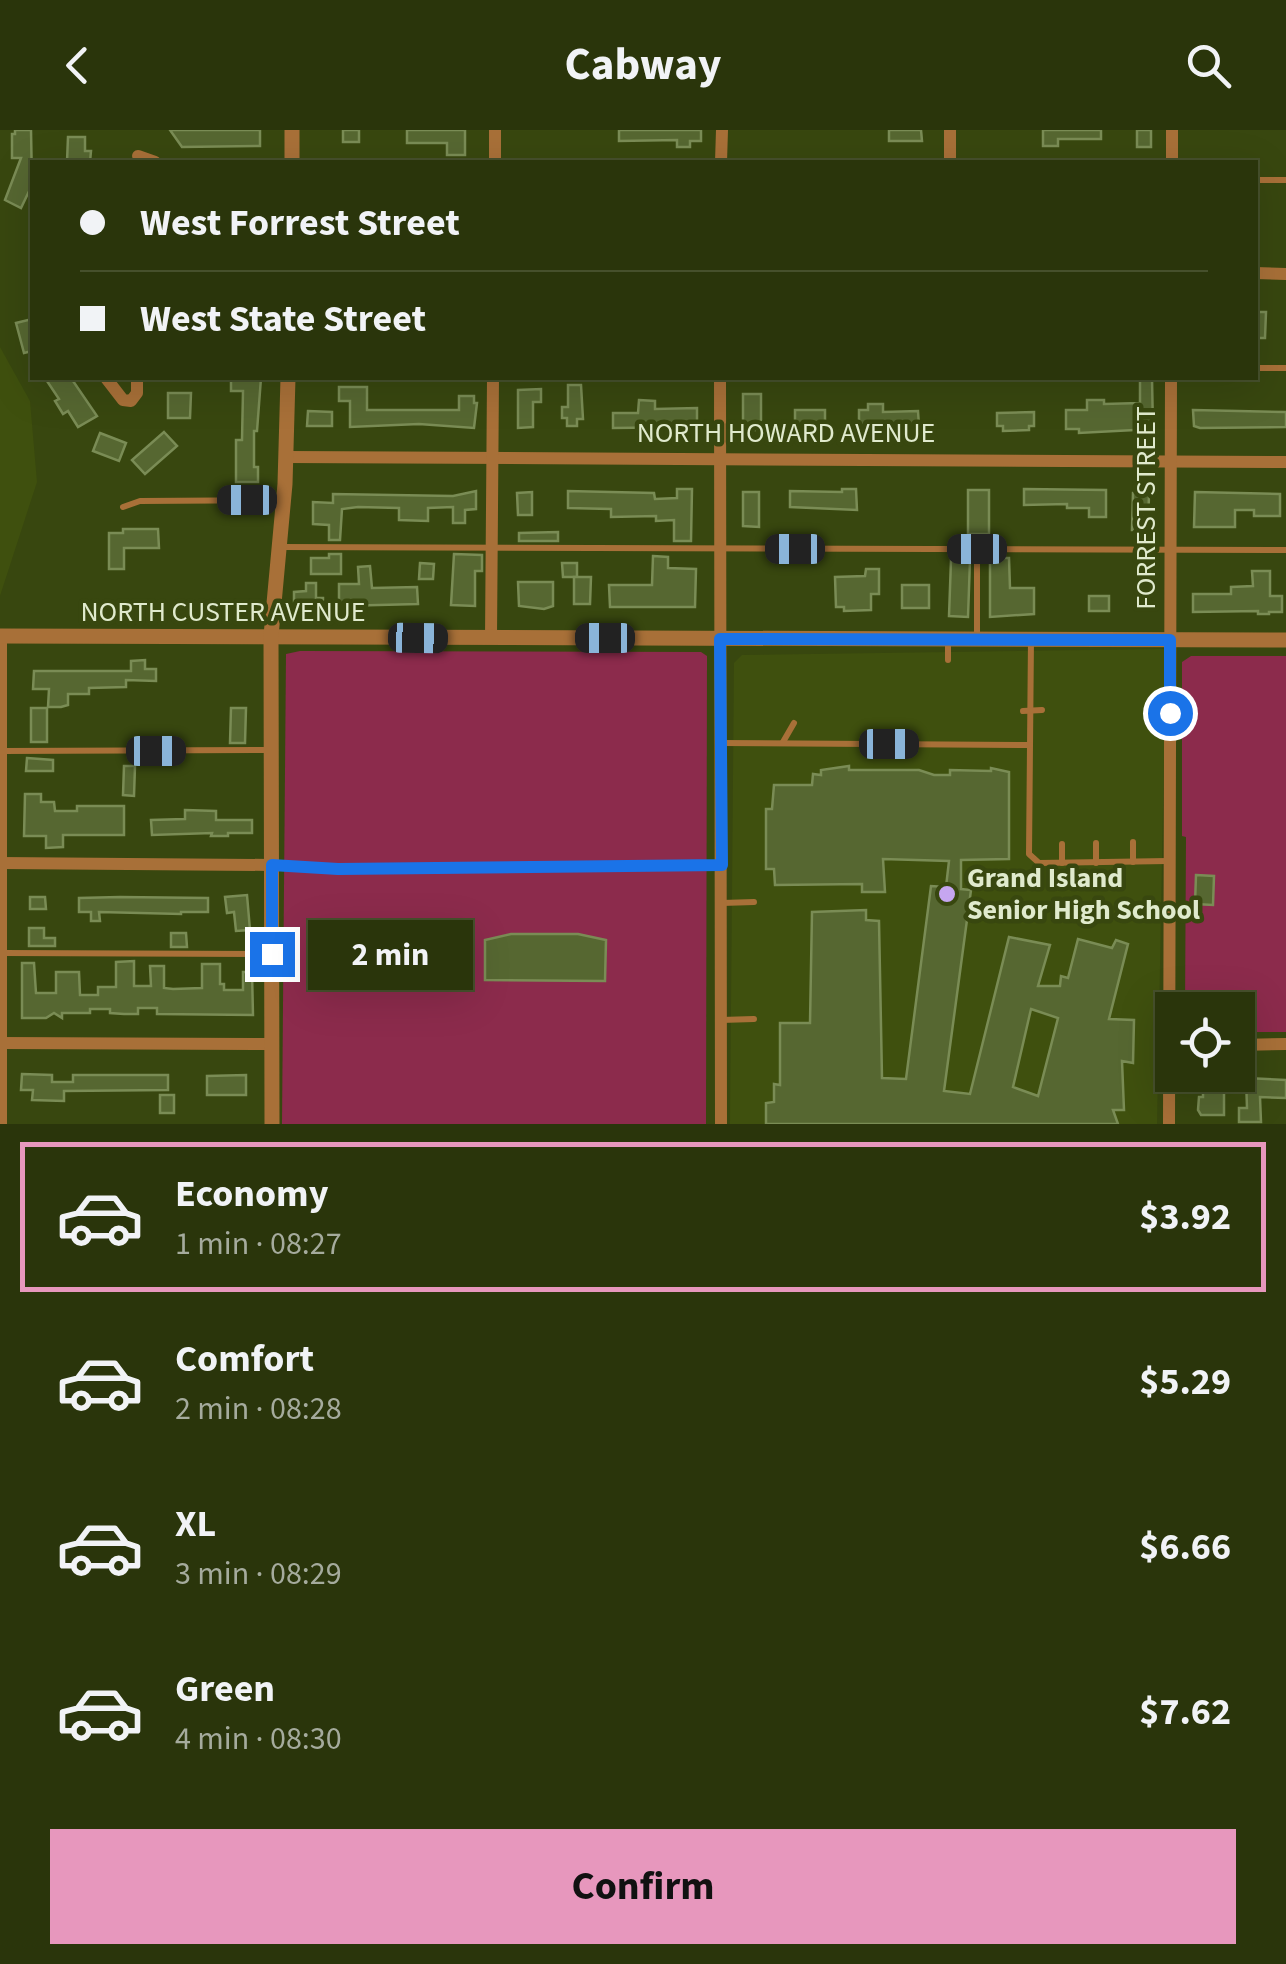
<!DOCTYPE html>
<html lang="en">
<head>
<meta charset="utf-8">
<style>
  :root { --surface:#2a350b; --page:#364019; --text:#f1f3f6; --muted:#a5ab9d; --line:#46502c; --accent:#e797bd }
  body { margin:0; font-family:"Source Sans 3",sans-serif; background:var(--page); color:var(--text); height:100vh; display:flex; flex-direction:column; font-size:38px; white-space:nowrap }
  * { box-sizing:border-box; margin:0 }
  p { font-size:32px; color:var(--muted) }
  .icon { flex:none; width:55px; height:55px; fill:none; stroke:currentColor; stroke-width:2; stroke-linecap:round; stroke-linejoin:round }
  .map { position:relative; height:994px; overflow:hidden }
  .side { display:flex; flex-direction:column; background:var(--surface); flex:1 }
  .side>* { flex:none }
  .guide { position:absolute; left:30px; top:30px; width:1228px; height:220px; border-radius:0px; box-shadow:0 10px 40px #0002,0 0 0 2px var(--line); display:grid; align-content:center; height:220px; padding:0 50px; background:var(--surface) }
  .fabs { position:absolute; left:1155px; top:862px; display:grid; gap:20px }
  .fabs a { display:grid; place-items:center; width:100px; height:100px; border-radius:0px; background:var(--surface); box-shadow:0 10px 40px #0002,0 0 0 2px var(--line); font-size:50px }
  .end { position:absolute; width:45px; height:45px; margin:-22px; border:12px solid #1a73e8; background:#fff; box-shadow:0 0 0 5px #fff }
  .from { border-radius:50% }
  .bubble { position:absolute; height:70px; border-radius:0px; background:var(--surface); box-shadow:0 10px 40px #0002,0 0 0 2px var(--line); font-size:32px; font-weight:700; line-height:70px; text-align:center }
  .car { position:absolute; width:30px; height:60px; margin:-30px -15px; border-radius:12px; box-shadow:0 0 8px 2px #0007; background:linear-gradient(#222 24%,#8ab4d8 0 40%,#222 0 76%,#8ab4d8 0 86%,#222 0) }
  .guide b { display:flex; align-items:center; gap:35px; height:95px; font-size:38px }
  .guide b+b { border-top:2px solid var(--line) }
  .guide i { width:25px; height:25px; background:var(--text) }
  ul { padding:18px 0 0; list-style:none }
  li { display:flex; align-items:center; gap:30px; height:150px; margin:0 20px 15px; padding:0 30px; border:5px solid transparent; border-radius:0px }
  li div { flex:1 }
  li b { display:block; font-size:38px }
  li em { font-style:normal; font-weight:700 }
  li.on { border-color:var(--accent) }
  li>.icon { width:90px; height:90px; stroke-width:1.5 }
  .button { display:flex; gap:20px; margin-top:auto; padding:20px 50px }
  .button a { flex:1; height:115px; border-radius:0px; background:var(--accent); color:#111; font-size:40px; font-weight:700; line-height:115px; text-align:center }
  header { display:flex; justify-content:space-between; align-items:center; height:130px; padding:0 50px; background:var(--surface); font-size:45px; font-weight:700 }
  .map>svg:first-child { display:block }
</style>
</head>
<body>
<header><svg class="icon" aria-label="back" viewBox="0 0 24 24"><path d="M15 5l-7 7 7 7"/></svg>Cabway<svg class="icon" aria-label="search" viewBox="0 0 24 24"><circle cx="10" cy="10" r="6"/><path d="M15 15l6 6"/></svg></header>
<div class="map">
<svg width="1286" height="994" viewBox="0 0 1286 994">
  <rect width="100%" height="100%" fill="#38470f"/>
  <!-- built -->
  <g fill="#3f500e">
    <polygon points="0,217 30,271 37,352 0,466"/>
    <polygon points="1166,519 1157,994 730,994 734,533 742,525"/>
  </g>
  <!-- green -->
  <g fill="#8c2b4c">
    <polygon points="300,521 701,522 707,526 706,994 282,994 286,524"/>
    <polygon points="1191,526 1286,526 1286,902 1238,902 1238,880 1185,880 1186,707 1182,706 1182,532"/>
  </g>
  <!-- building -->
  <g fill="#566731" stroke="#7a8c55" stroke-width="2.5" fill-rule="evenodd">
    <polygon points="15,0 31,0 32,55 21,78 5,70 21,28 12,28 12,4 15,4"/>
    <polygon points="170,0 260,0 260,16 182,17"/>
    <rect x="343" y="0" width="16" height="12"/>
    <polygon points="407,0 465,0 465,25 447,25 447,13 407,13"/>
    <polygon points="619,0 701,0 701,11 690,11 690,17 677,17 677,10 619,11"/>
    <polygon points="889,0 921,0 922,11 889,11"/>
    <polygon points="1043,0 1101,0 1101,9 1058,9 1058,16 1043,16"/>
    <rect x="1137" y="0" width="14" height="17"/>
    <polygon points="68,7 85,7 85,21 91,21 90,32 67,32"/>
    <polygon points="1255,182 1266,182 1265,208 1255,208"/>
    <polygon points="32,189 32,221 24,223 16,193"/>
    <polygon points="45,248 71,248 97,286 78,297 68,281 63,284 55,271 59,269"/>
    <polygon points="231,248 261,248 257,301 254,301 254,337 258,337 258,352 236,352 236,310 242,310 243,261 231,261"/>
    <polygon points="1140,248 1152,248 1153,299 1079,303 1079,299 1066,299 1066,280 1087,280 1087,270 1104,270 1104,274 1140,273"/>
    <polygon points="568,255 581,255 583,289 577,289 577,296 567,296 567,288 562,288 562,277 568,277"/>
    <polygon points="339,257 367,257 367,280 459,280 459,266 474,266 474,273 477,273 474,298 419,294 350,297 350,271 339,271"/>
    <polygon points="541,259 541,272 533,272 533,297 518,298 518,260"/>
    <polygon points="168,263 191,263 190,288 168,288"/>
    <rect x="743" y="264" width="18" height="36"/>
    <polygon points="639,270 655,271 655,279 697,278 697,297 613,298 613,283 638,283"/>
    <polygon points="868,274 883,274 883,282 918,281 919,296 883,297 883,300 873,301 873,297 859,297 859,280 868,280"/>
    <rect x="795" y="280" width="30" height="20"/>
    <polygon points="1193,280 1286,282 1286,297 1200,298 1194,296"/>
    <polygon points="308,281 332,282 332,296 307,296"/>
    <polygon points="1034,282 1034,296 1029,296 1029,300 1003,301 1003,296 997,296 997,283"/>
    <polygon points="164,302 177,316 145,344 132,330"/>
    <polygon points="100,303 126,313 119,331 93,321"/>
    <polygon points="677,359 692,359 691,411 674,411 674,390 656,391 656,386 611,387 611,379 568,378 568,361 654,363 655,369 677,368"/>
    <polygon points="842,359 856,359 857,380 790,377 790,361 842,362"/>
    <polygon points="1024,359 1106,360 1106,387 1089,387 1089,378 1067,378 1067,374 1024,375"/>
    <rect x="968" y="360" width="21" height="44"/>
    <polygon points="476,361 476,379 465,380 465,393 453,393 453,377 428,378 428,391 399,390 399,378 358,377 342,379 340,410 329,410 329,395 313,394 313,372 333,373 333,364 453,366"/>
    <polygon points="532,362 532,385 518,385 517,363"/>
    <polygon points="743,362 759,362 759,397 743,396"/>
    <polygon points="1195,362 1280,364 1280,386 1254,386 1254,380 1235,380 1235,397 1194,397"/>
    <polygon points="1133,363 1149,364 1148,400 1132,400"/>
    <polygon points="123,399 158,399 159,418 124,418 124,439 109,439 109,403 123,403"/>
    <polygon points="558,402 558,411 519,411 519,403"/>
    <polygon points="329,424 341,424 341,444 311,444 311,428 329,428"/>
    <polygon points="454,424 482,425 482,441 475,441 475,476 451,475"/>
    <polygon points="653,426 668,427 668,438 696,439 695,477 610,477 609,455 652,455"/>
    <polygon points="990,428 1009,428 1010,458 1034,458 1034,484 990,487"/>
    <polygon points="951,430 970,430 968,487 949,486"/>
    <polygon points="420,433 434,434 433,449 419,449"/>
    <polygon points="562,433 577,433 577,447 563,447"/>
    <polygon points="370,436 372,458 417,457 418,474 339,476 339,454 359,454 358,437"/>
    <polygon points="866,439 879,439 879,464 871,464 871,480 844,481 844,477 836,477 835,447 865,446"/>
    <polygon points="1252,441 1270,441 1270,466 1282,466 1282,482 1269,482 1269,484 1258,484 1258,481 1193,482 1193,464 1231,464 1231,457 1253,456"/>
    <polygon points="574,447 591,447 590,474 574,474"/>
    <polygon points="518,452 553,452 553,476 544,479 519,476"/>
    <polygon points="306,453 316,453 316,468 323,468 323,477 294,477 294,462 306,461"/>
    <rect x="902" y="455" width="27" height="23"/>
    <rect x="1089" y="466" width="20" height="15"/>
    <polygon points="145,530 145,539 156,539 156,551 126,550 126,557 89,558 89,564 68,564 68,575 61,577 48,577 49,559 33,559 34,541 131,541 131,531"/>
    <rect x="31" y="578" width="16" height="34"/>
    <polygon points="231,578 246,578 245,613 230,613"/>
    <polygon points="27,628 53,630 53,641 26,641"/>
    <polygon points="124,636 135,636 134,666 123,665"/>
    <path d="M849,636v4h70l15,5h16v-5l41,1v-3l18,4v87l-48,1v29l10,1 -27,201 26,3 39,-157 41,8 -12,41h22l1,-10 7,2 10,-39 34,9 4,-8 12,4 -19,75 25,1 -1,43 -11,-2 2,49h-11l5,14h-352v-21l8,-1v-18l6,1v-62h30l2,-111 54,-2v10l13,1 3,157 24,1 25,-193 15,1 3,-26 -66,-2 2,33h-23v-8l-87,1 -1,-16h-8v-60h6l2,-24h38l1,-11 8,1v-5zM1031,879l27,9 -20,78 -25,-9z"/>
    <polygon points="25,664 41,664 41,672 54,672 55,681 77,681 77,676 124,676 124,705 63,705 63,717 46,718 46,706 24,706"/>
    <polygon points="185,680 216,681 216,690 252,690 252,703 228,703 228,706 211,706 212,703 152,705 151,690 185,689"/>
    <polygon points="1196,745 1214,746 1213,775 1195,774"/>
    <polygon points="247,765 250,800 236,801 234,782 227,783 225,767"/>
    <polygon points="30,767 45,767 46,779 30,779"/>
    <polygon points="120,767 208,768 208,782 181,782 181,784 99,782 100,791 91,791 91,782 79,782 79,768"/>
    <polygon points="29,798 44,798 44,808 55,808 55,816 29,816"/>
    <polygon points="171,803 186,803 187,817 171,817"/>
    <polygon points="511,804 578,804 606,810 605,851 485,850 485,810"/>
    <polygon points="134,831 134,856 151,856 150,836 164,836 164,858 173,859 202,858 202,834 220,834 220,854 224,854 224,860 243,860 243,842 252,842 253,885 157,884 157,878 138,878 138,884 124,884 110,883 110,879 90,879 90,883 62,883 62,888 54,883 46,888 22,888 22,833 34,833 36,863 56,863 56,842 79,842 80,865 98,865 98,857 116,857 116,832"/>
    <polygon points="22,944 52,945 52,952 73,952 73,945 168,945 168,960 64,961 64,971 32,970 33,960 21,960"/>
    <polygon points="246,945 246,965 207,965 207,946"/>
    <polygon points="1203,945 1224,945 1224,985 1201,985 1198,980 1199,967 1203,967"/>
    <polygon points="1246,948 1286,950 1286,968 1260,967 1261,992 1239,992 1239,978 1247,978"/>
    <rect x="160" y="965" width="14" height="18"/>
  </g>
  <g fill="none" stroke-linecap="round" stroke-linejoin="round">
    <!-- service -->
    <g stroke="#a87038" stroke-width="6">
      <polyline points="1255,50 1286,50"/>
      <polyline points="1255,238 1286,238"/>
      <polyline points="123,377 140,371 282,370"/>
      <polyline points="279,417 1286,420"/>
      <polyline points="977,508 977,419"/>
      <polyline points="1031,509 1029,724 1039,733 1168,731"/>
      <polyline points="948,511 948,530"/>
      <polyline points="1023,581 1042,580"/>
      <polyline points="783,612 794,593"/>
      <polyline points="721,613 1030,615"/>
      <polyline points="2,621 270,620"/>
      <polyline points="1133,712 1133,732"/>
      <polyline points="1096,713 1096,733"/>
      <polyline points="1062,714 1062,733"/>
      <polyline points="273,735 338,739 720,735"/>
      <polyline points="722,773 754,772"/>
      <polyline points="3,823 270,824"/>
      <polyline points="721,890 754,889"/>
    </g>
    <!-- minor -->
    <g stroke="#a87038" stroke-width="12">
      <polyline points="138,26 155,32"/>
      <polyline points="495,32 495,0"/>
      <polyline points="721,32 722,0"/>
      <polyline points="950,32 950,0"/>
      <polyline points="1172,32 1172,0"/>
      <polyline points="1255,143 1286,144"/>
      <polyline points="106,248 123,270 131,271 137,263 137,248"/>
      <polyline points="720,248 721,994"/>
      <polyline points="286,327 1286,332"/>
      <polyline points="491,508 493,248"/>
      <polyline points="0,733 271,735"/>
      <polyline points="0,913 272,914"/>
      <polyline points="1238,915 1286,914"/>
      <polyline points="1,994 1,506"/>
      <polyline points="1169,994 1171,248"/>
    </g>
    <!-- tertiary -->
    <g stroke="#a87038" stroke-width="15">
      <polyline points="292,0 292,32"/>
      <polyline points="0,506 1286,510"/>
      <polyline points="272,994 271,506 285,354 288,248"/>
    </g>
  </g>
  <g fill="none" stroke-linecap="round" stroke-linejoin="round">
    <!-- route -->
    <polyline stroke="#1a73e8" stroke-width="12" points="272,824 272,735 338,739 722,735 720,509 1170,510 1170,583"/>
  </g>
  <!-- markers -->
  <circle fill="#c6a6f0" stroke="#38470f" stroke-width="4" cx="947" cy="764" r="10"/>
  <g text-anchor="middle" dominant-baseline="central" stroke-width="9" stroke-linejoin="round" paint-order="stroke">
    <!-- street labels -->
    <g font-size="28" fill="#e0eacd" stroke="#38470f">
      <text x="786" y="303">NORTH HOWARD AVENUE</text>
      <text transform="translate(1146 378) rotate(-90)">FORREST STREET</text>
      <text x="223" y="482">NORTH CUSTER AVENUE</text>
    </g>
    <!-- poi labels -->
    <g font-size="28" font-weight="bold" fill="#e0eacd" stroke="#38470f" text-anchor="start">
      <text x="967" y="748">Grand Island<tspan x="967" dy="32">Senior High School</tspan></text>
    </g>
  </g>
</svg>
<div class="fabs">
<a><svg class="icon" aria-label="locate" viewBox="0 0 24 24"><circle cx="12" cy="12" r="6"/><path d="M12 2v4M12 18v4M2 12h4M18 12h4"/></svg></a>
</div>
<i class="end from" style="left:1170px;top:583px"></i>
<i class="end" style="left:272px;top:824px"></i>
<div class="bubble" style="left:308px;top:790px;width:165px">2 min</div>
<i class="car" style="left:247px;top:370px;rotate:270deg"></i>
<i class="car" style="left:795px;top:419px;rotate:270deg"></i>
<i class="car" style="left:977px;top:419px;rotate:270deg"></i>
<i class="car" style="left:418px;top:508px;rotate:91deg"></i>
<i class="car" style="left:605px;top:508px;rotate:270deg"></i>
<i class="car" style="left:889px;top:614px;rotate:90deg"></i>
<i class="car" style="left:156px;top:621px;rotate:90deg"></i>
<div class="guide">
<b><i class="from"></i>West Forrest Street</b>
<b><i></i>West State Street</b>
</div>
</div>
<section class="side">
<ul>
<li class="on"><svg class="icon" aria-label="car" viewBox="0 0 24 24"><path d="M5 17H2v-5l4-1 3-4h7l3 4 3 1v5h-3M9 17h6M6 11h13"/><circle cx="7" cy="17" r="2"/><circle cx="17" cy="17" r="2"/></svg><div><b>Economy</b><p>1 min · 08:27</p></div><em>$3.92</em></li>
<li><svg class="icon" aria-label="car" viewBox="0 0 24 24"><path d="M5 17H2v-5l4-1 3-4h7l3 4 3 1v5h-3M9 17h6M6 11h13"/><circle cx="7" cy="17" r="2"/><circle cx="17" cy="17" r="2"/></svg><div><b>Comfort</b><p>2 min · 08:28</p></div><em>$5.29</em></li>
<li><svg class="icon" aria-label="car" viewBox="0 0 24 24"><path d="M5 17H2v-5l4-1 3-4h7l3 4 3 1v5h-3M9 17h6M6 11h13"/><circle cx="7" cy="17" r="2"/><circle cx="17" cy="17" r="2"/></svg><div><b>XL</b><p>3 min · 08:29</p></div><em>$6.66</em></li>
<li><svg class="icon" aria-label="car" viewBox="0 0 24 24"><path d="M5 17H2v-5l4-1 3-4h7l3 4 3 1v5h-3M9 17h6M6 11h13"/><circle cx="7" cy="17" r="2"/><circle cx="17" cy="17" r="2"/></svg><div><b>Green</b><p>4 min · 08:30</p></div><em>$7.62</em></li>
</ul>
<div class="button"><a>Confirm</a></div>
</section>
</body>
</html>
